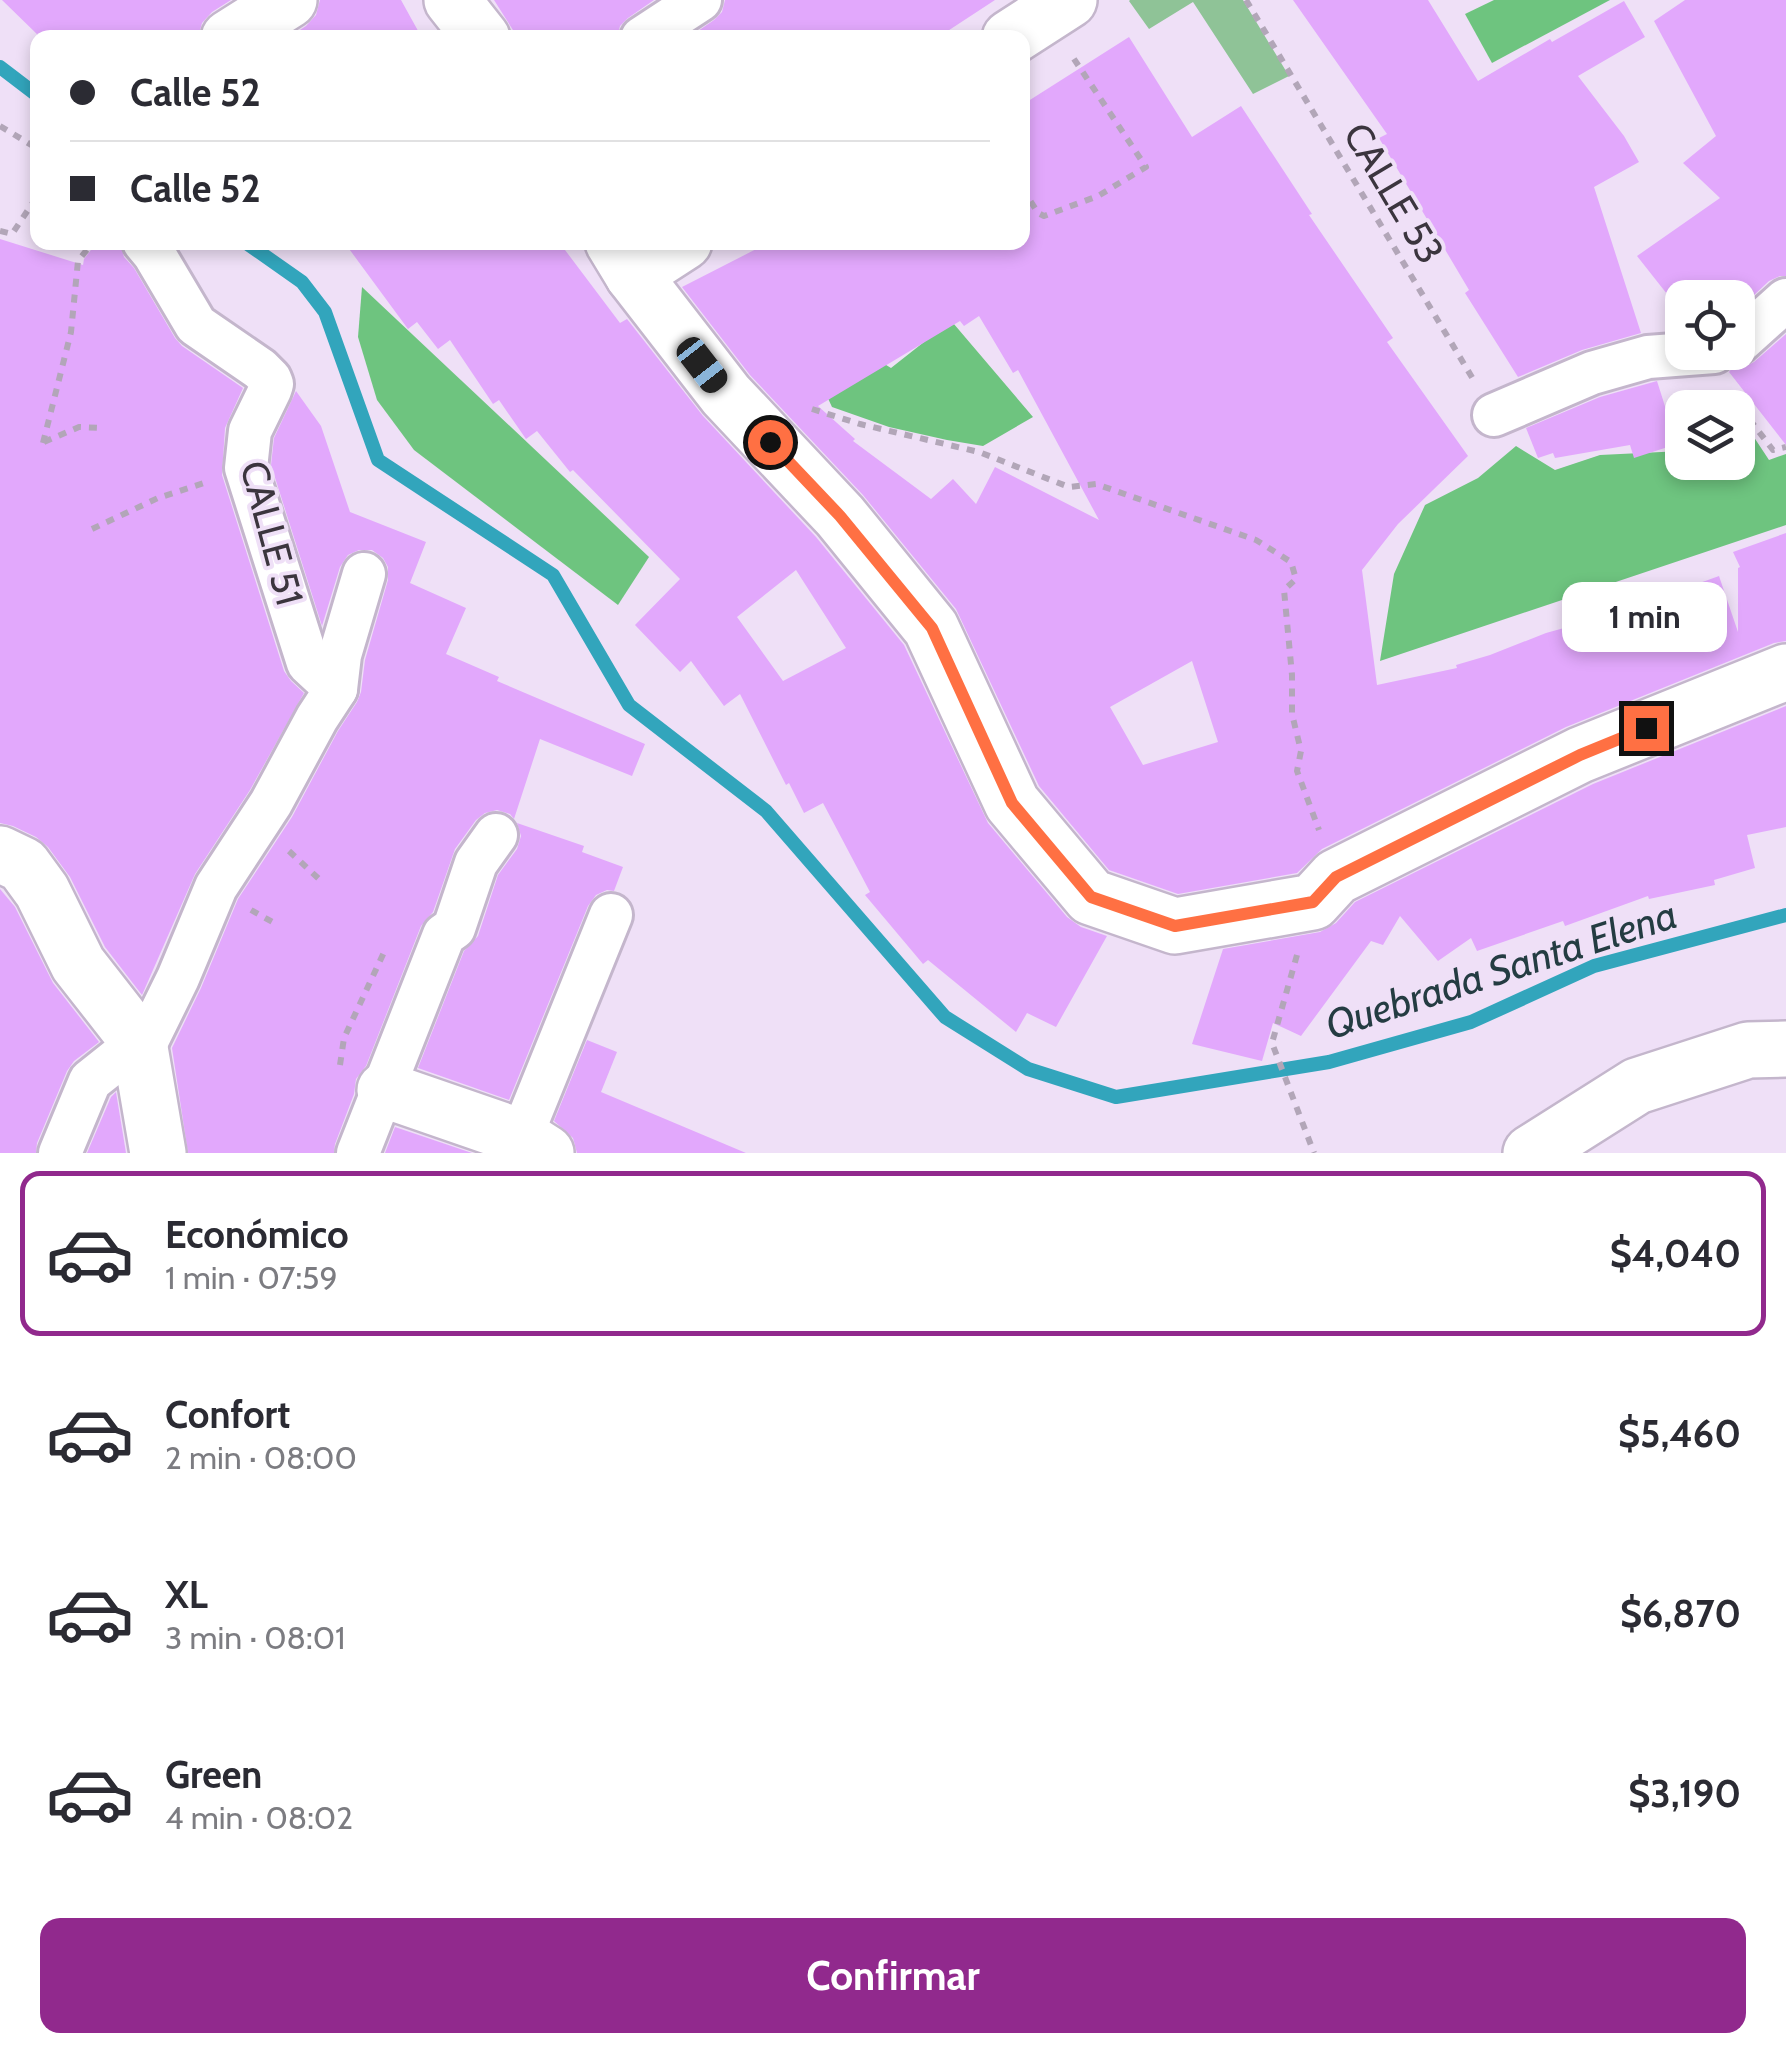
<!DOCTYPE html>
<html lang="es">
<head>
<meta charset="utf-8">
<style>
  :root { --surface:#fff; --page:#f2f2f3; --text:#2b2b33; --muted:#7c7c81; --line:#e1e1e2; --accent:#91298d }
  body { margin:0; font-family:Cabin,sans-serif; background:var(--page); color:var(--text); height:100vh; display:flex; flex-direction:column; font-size:38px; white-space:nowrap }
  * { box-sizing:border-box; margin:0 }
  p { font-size:32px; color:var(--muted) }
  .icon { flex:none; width:55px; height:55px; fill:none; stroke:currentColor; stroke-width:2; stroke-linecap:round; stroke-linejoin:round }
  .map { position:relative; height:1153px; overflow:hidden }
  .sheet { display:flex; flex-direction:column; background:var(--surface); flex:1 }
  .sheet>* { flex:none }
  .top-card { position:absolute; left:30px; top:30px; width:1000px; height:220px; border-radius:20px; box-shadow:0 5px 15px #0003; display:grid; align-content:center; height:220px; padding:0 40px; background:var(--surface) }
  .tools { position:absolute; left:1665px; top:280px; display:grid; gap:20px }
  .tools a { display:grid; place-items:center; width:90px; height:90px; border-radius:20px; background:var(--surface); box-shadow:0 5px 15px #0003; font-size:50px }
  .end { position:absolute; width:45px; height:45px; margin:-22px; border:12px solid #ff7043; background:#111; box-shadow:0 0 0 5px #111 }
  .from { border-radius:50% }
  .bubble { position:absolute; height:70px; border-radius:20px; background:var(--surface); box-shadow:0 5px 15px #0003; font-size:32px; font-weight:700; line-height:70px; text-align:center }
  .car { position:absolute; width:30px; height:60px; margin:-30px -15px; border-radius:12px; box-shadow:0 0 8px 2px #0007; background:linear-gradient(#222 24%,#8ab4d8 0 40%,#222 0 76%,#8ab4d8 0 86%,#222 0) }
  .top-card b { display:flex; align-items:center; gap:35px; height:95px; font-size:38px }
  .top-card b+b { border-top:2px solid var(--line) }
  .top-card i { width:25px; height:25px; background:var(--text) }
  ul { padding:18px 0 0; list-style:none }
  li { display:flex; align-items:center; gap:30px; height:165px; margin:0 20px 15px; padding:0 20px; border:5px solid transparent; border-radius:20px }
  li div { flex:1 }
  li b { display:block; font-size:38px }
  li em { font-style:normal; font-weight:700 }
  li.selected { border-color:var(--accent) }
  li>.icon { width:90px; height:90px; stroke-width:1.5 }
  .primary-button { display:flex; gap:20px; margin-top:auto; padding:20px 40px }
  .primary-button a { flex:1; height:115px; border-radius:20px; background:var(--accent); color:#fff; font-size:40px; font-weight:700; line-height:115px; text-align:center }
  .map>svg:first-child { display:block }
</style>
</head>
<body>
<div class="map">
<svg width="1786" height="1153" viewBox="0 0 1786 1153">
  <rect width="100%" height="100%" fill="#efe0f7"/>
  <!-- green -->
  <polygon fill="#8fc397" points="1130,0 1243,0 1289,76 1253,94 1193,2 1149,29 1129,1"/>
  <!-- forest -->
  <g fill="#6ec47f">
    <polygon points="1494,0 1610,0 1492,63 1465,14"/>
    <polygon points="362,287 649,557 618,605 414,450 377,400 358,337"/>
    <polygon points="942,310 1033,417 983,446 947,440 889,427 832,407 825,392 873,357 891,368 924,342"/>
    <polygon points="1738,413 1769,460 1786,454 1786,525 1380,661 1394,574 1425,505 1478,478 1516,446 1555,470 1600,455 1682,451 1682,462 1738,462"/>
  </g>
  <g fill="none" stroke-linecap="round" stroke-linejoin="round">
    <!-- stream -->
    <g stroke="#32a5bc" stroke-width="14">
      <polyline points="0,67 38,96"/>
      <polyline points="245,242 302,282 325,312 378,460 553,575 629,705 766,811 945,1017 1028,1069 1116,1097 1329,1062 1471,1022 1594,966 1786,915"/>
    </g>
  </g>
  <!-- building -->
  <g fill="#e2a8fc" fill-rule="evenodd">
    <polygon points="2,0 231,0 212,12 202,23 198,38 41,38"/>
    <polygon points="320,0 401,0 422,38 288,38 306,26 316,15"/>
    <polygon points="494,0 654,0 628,18 620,26 617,38 518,38"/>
    <polygon points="725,0 995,0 937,38 688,38 714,20 722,12"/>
    <polygon points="1293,0 1428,0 1478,81 1550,39 1552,42 1624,1 1645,37 1578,76 1624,136 1639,162 1594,187 1641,333 1582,350 1518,377 1465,293 1469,290 1379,138 1387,134"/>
    <polygon points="1685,0 1786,0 1786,276 1780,276 1769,281 1738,310 1738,298 1682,298 1682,313 1637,256 1720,198 1683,163 1716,136 1654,21"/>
    <path d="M1129,37l63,100 49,-31 71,108 -3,1 84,123 -6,4 81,114 -70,68 -36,46 15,115 80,-17 -1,-3 34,-10 56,-22 65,-18 108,-39 19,56v-64l2,-1 -7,-15 53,-19v108l-12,2 -208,84 -244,122 -25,24 -119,21 -69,-24 -70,-84 -83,-177 -93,-114 -113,-120 -68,-88 88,-45h252v-137zM979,316l34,57 5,-3 81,150 -104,-53 -19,37 -23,-25 -22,20 -78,-58 2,-2 -37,-33 142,-85 4,5zM1192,661l26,81 -75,23 -33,-58z"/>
    <polygon points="0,239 83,265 84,259 97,242 120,242 124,257 134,268 175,338 182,346 243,388 225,428 222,475 284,671 291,681 304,693 250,790 195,874 142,995 105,947 70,877 48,847 36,837 13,826 0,823"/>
    <path d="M344,242h215l61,81 7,-4 76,97 113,121 88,108 84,178 79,94 14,10 26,9 -51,91 -29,-14 -11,19 -88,-72 -5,4 -58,-69 5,-3 -47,-89 -19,10 -15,-30 -3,2 -46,-91 -16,12 -33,-45 -11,11 -45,-47 45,-46 -107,-109 -3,2 -33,-41 -11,8 -27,-39 -6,4 -43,-64 -12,9 -21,-27 -9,7zM796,570l50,78 -63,33 -46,-64z"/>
    <polygon points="1786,334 1786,445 1729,372 1733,367 1744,367 1754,362"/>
    <polygon points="1657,381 1677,444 1634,458 1630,445 1555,458 1553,453 1538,458 1526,428 1600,397"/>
    <polygon points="296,391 321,426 350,512 426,542 410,583 466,608 446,654 499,677 497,681 645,744 632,776 540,739 514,819 510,814 497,810 485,813 476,820 455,849 433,912 421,926 366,1066 356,1079 354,1094 335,1144 334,1153 188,1153 172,1048 201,988 238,899 292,817 338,731 357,702 361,692 365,660 388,580 388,567 383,558 372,550 359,550 348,555 340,567 322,626 271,465 274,438"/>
    <polygon points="1786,706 1786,827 1747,835 1755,868 1714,880 1715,885 1649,899 1648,896 1565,926 1563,921 1477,951 1471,938 1438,961 1400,916 1383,945 1371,941 1301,1036 1273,1023 1262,1061 1192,1044 1223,949 1320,932 1336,923 1355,902 1593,784"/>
    <polygon points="517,823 584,846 582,852 623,867 614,891 607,890 596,895 588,906 509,1100 418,1068 464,951 478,936 498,875 517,849 521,836"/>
    <polygon points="0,889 15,907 53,983 99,1042 74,1061 67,1071 37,1143 36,1153 0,1153"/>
    <polygon points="587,1040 617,1052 601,1092 746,1153 577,1153 573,1138 554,1121"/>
    <polygon points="116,1092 126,1153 87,1153 111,1097"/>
    <polygon points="395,1127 472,1153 385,1153"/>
  </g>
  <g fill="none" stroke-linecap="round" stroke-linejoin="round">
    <!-- pedestrian casing -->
    <g stroke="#c4b6cc" stroke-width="48">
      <g id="pedestrian">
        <polyline points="642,38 700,0"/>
        <polyline points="144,242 154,254 196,325 260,369 270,379 272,384 270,390 250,431 246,468 308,663 336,689"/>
        <polyline points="1738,343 1786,300"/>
        <polyline points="1494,415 1592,373 1648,357 1714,352"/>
        <polyline points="521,1137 611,915"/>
        <polyline points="60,1153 90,1081 139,1042 147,1041 178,978 216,887 271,803 317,718 336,689 340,655 364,574"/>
        <polyline points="358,1153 444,935 454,928 476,863 496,835"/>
      </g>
    </g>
    <!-- minor casing -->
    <g stroke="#c4b6cc" stroke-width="60">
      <g id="minor">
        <polyline points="229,38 289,0"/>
        <polyline points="0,854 23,865 42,891 78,964 139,1042 158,1153"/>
        <polyline points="385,1090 521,1137 546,1153"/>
        <polyline points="1531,1153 1637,1086 1748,1050 1786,1049"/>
      </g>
    </g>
    <!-- tertiary casing -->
    <g stroke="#c4b6cc" stroke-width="60">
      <g id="tertiary">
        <polyline points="452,0 482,38"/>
        <polyline points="1010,38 1069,0"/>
        <polyline points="613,242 633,275 726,395 840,516 931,628 1012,803 1091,897 1175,926 1313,902 1336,877 1580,755 1786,672"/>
        <polyline points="633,275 684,242"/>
      </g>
    </g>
    <!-- path -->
    <g stroke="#b2a6b8" stroke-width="6" stroke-dasharray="8 8" stroke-linecap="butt">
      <polyline points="1246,0 1473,379"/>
      <polyline points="0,126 38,149"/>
      <polyline points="1022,188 1038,213 1044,216 1098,196 1146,167 1072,56"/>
      <polyline points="0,231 12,234 38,195"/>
      <polyline points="1730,394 1773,450 1786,447"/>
      <polyline points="812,409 860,424 979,452 1069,487 1096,484 1256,540 1291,562 1296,579 1284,590 1292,675 1292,714 1301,751 1297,771 1319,830"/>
      <polyline points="44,442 79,427 102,428"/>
      <polyline points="43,443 71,332 78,261 93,242"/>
      <polyline points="92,529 158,498 207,482"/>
      <polyline points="289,851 319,879"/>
      <polyline points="251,910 276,924"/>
      <polyline points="1297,955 1272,1043 1314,1153"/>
      <polyline points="340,1065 344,1038 386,948"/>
    </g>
    <!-- pedestrian -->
    <use href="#pedestrian" stroke="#fff" stroke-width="42"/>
    <!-- minor -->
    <use href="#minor" stroke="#fff" stroke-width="55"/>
    <!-- tertiary -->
    <use href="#tertiary" stroke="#fff" stroke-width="55"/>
  </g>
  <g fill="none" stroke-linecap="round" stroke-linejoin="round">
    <!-- route -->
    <polyline stroke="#ff7043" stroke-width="12" points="770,442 840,516 932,628 1012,803 1091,897 1175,926 1313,902 1336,877 1580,755 1646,728"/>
  </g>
  <g text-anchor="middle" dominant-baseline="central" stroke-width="8" stroke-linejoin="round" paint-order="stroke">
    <!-- street labels -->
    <g font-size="38" fill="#3b353e" stroke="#efe0f7">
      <text transform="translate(1394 193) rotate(59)">CALLE 53</text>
      <text transform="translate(272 533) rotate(75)">CALLE 51</text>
    </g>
    <!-- water labels -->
    <g font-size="40" font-style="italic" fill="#243c42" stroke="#efe0f7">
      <text transform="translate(1501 969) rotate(-18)">Quebrada Santa Elena</text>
    </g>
  </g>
</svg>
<div class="tools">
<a><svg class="icon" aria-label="locate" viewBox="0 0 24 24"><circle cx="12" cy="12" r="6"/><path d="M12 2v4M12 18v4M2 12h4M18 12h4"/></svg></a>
<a><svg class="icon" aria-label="layers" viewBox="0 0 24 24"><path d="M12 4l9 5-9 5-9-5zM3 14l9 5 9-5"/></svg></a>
</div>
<i class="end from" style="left:770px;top:442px"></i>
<i class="end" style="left:1646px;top:728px"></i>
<div class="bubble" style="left:1562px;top:582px;width:165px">1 min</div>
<i class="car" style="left:702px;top:365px;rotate:142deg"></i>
<div class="top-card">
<b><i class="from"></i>Calle 52</b>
<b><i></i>Calle 52</b>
</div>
</div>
<section class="sheet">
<ul>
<li class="selected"><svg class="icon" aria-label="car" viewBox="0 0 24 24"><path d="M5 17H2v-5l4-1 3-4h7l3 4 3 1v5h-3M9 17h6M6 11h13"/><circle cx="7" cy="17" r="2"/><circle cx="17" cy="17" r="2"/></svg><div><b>Económico</b><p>1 min · 07:59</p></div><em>$4,040</em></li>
<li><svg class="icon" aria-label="car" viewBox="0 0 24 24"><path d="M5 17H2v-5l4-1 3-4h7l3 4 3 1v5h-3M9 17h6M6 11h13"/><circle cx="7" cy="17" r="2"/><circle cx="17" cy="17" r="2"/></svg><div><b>Confort</b><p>2 min · 08:00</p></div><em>$5,460</em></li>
<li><svg class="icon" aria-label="car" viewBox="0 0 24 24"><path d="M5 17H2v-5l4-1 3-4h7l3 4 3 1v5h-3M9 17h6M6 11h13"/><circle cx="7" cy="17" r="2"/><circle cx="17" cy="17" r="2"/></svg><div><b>XL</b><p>3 min · 08:01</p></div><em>$6,870</em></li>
<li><svg class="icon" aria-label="car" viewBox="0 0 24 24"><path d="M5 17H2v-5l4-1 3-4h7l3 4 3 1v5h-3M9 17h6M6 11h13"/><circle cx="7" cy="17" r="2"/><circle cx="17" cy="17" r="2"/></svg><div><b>Green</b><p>4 min · 08:02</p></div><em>$3,190</em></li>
</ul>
<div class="primary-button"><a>Confirmar</a></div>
</section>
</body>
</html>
